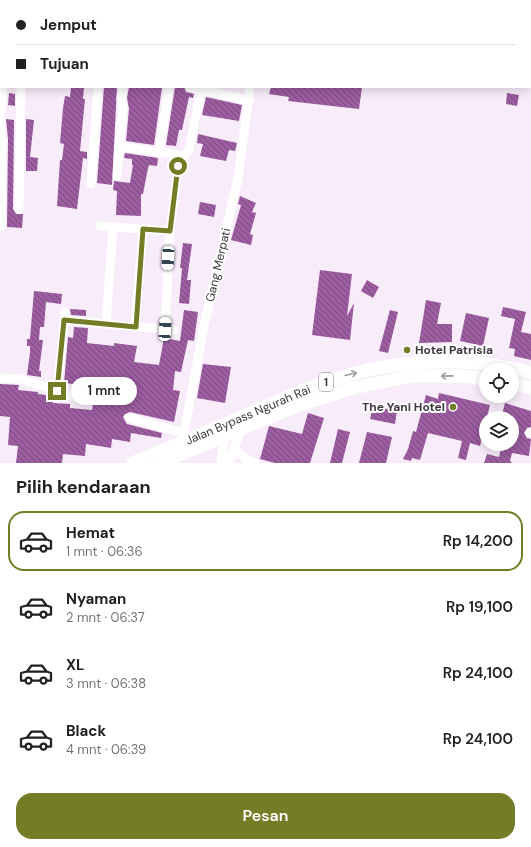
<!DOCTYPE html>
<html lang="id">
<head>
<meta charset="utf-8">
<style>
  :root { --surface:#fff; --page:#f2f2f2; --text:#202124; --muted:#757577; --line:#e0e0e0; --accent:#747c26 }
  body { margin:0; font-family:"DM Sans",sans-serif; background:var(--page); color:var(--text); height:100vh; display:flex; flex-direction:column; font-size:15px; white-space:nowrap }
  * { box-sizing:border-box; margin:0 }
  p { font-size:13px; color:var(--muted) }
  .icon { flex:none; width:22px; height:22px; fill:none; stroke:currentColor; stroke-width:2; stroke-linecap:round; stroke-linejoin:round }
  .map { position:relative; height:463px; overflow:hidden }
  .panel { display:flex; flex-direction:column; background:var(--surface); flex:1 }
  .panel>* { flex:none }
  .hud { position:absolute; left:0px; top:0px; width:531px; height:88px; box-shadow:0 2px 10px #0003; display:grid; align-content:center; height:88px; padding:0 16px; background:var(--surface) }
  .controls { position:absolute; left:479px; top:363px; display:grid; gap:8px }
  .controls a { display:grid; place-items:center; width:40px; height:40px; border-radius:50%; background:var(--surface); box-shadow:0 2px 10px #0003; font-size:20px }
  .end { position:absolute; width:18px; height:18px; margin:-9px; border:5px solid #747c26; background:#fff; box-shadow:0 0 0 2px #fff }
  .from { border-radius:50% }
  .bubble { position:absolute; height:28px; border-radius:14px; background:var(--surface); box-shadow:0 2px 10px #0003; font-size:13px; font-weight:600; line-height:28px; text-align:center }
  .car { position:absolute; width:12px; height:24px; margin:-12px -6px; border-radius:5px; box-shadow:0 0 3px 1px #0007; background:linear-gradient(#fff 24%,#345 0 40%,#fff 0 76%,#345 0 86%,#fff 0) }
  .hud b { display:flex; align-items:center; gap:14px; height:38px; font-size:15px }
  .hud b+b { border-top:1px solid var(--line) }
  .hud i { width:10px; height:10px; background:var(--text) }
  ul { padding:0; list-style:none }
  li { display:flex; align-items:center; gap:12px; height:60px; margin:0 8px 6px; padding:0 8px; border:2px solid transparent; border-radius:16px }
  li div { flex:1 }
  li b { display:block; font-size:15px }
  li em { font-style:normal; font-weight:600 }
  li.current { border-color:var(--accent) }
  li>.icon { width:36px; height:36px; stroke-width:1.5 }
  h2 { padding:0 16px; font-size:18px; line-height:48px }
  .cta { display:flex; gap:8px; margin-top:auto; padding:8px 16px }
  .cta a { flex:1; height:46px; border-radius:16px; background:var(--accent); color:#fff; font-size:16px; font-weight:600; line-height:46px; text-align:center }
  .map>svg:first-child { display:block }
</style>
</head>
<body>
<div class="map">
<svg width="531" height="463" viewBox="0 0 531 463">
  <defs>
    <pattern id="building-back-hatch" width="6" height="6" patternUnits="userSpaceOnUse"><rect width="6" height="6" fill="#9c5da1"/><path d="M-1 5l2 2M0 0l6 6M5-1l2 2" fill="none" stroke="#7a4a7e"/></pattern>
  </defs>
  <rect width="100%" height="100%" fill="#f9ecfa"/>
  <!-- building -->
  <g fill="url(#building-back-hatch)">
    <polygon points="71,87 84,87 83,99 85,99 80,151 87,152 87,159 83,158 77,209 57,206 60,160 62,160 64,144 60,143 63,108 65,96 70,97"/>
    <polygon points="104,87 117,87 112,185 97,183"/>
    <polygon points="129,87 162,87 154,145 126,141 129,109 127,98"/>
    <polygon points="175,87 184,87 186,92 194,94 193,98 189,97 182,130 179,130 176,146 166,145"/>
    <polygon points="271,87 362,87 359,109 288,101 289,97 269,94"/>
    <polygon points="9,93 15,94 15,106 8,105"/>
    <polygon points="507,93 519,95 517,106 506,104"/>
    <polygon points="206,97 242,105 239,121 202,115"/>
    <polygon points="6,119 14,120 13,209 16,214 23,214 22,228 7,227 8,139"/>
    <polygon points="26,119 34,120 30,157 38,158 37,171 26,171"/>
    <polygon points="198,134 237,143 235,151 229,150 226,161 200,156 203,144 197,143"/>
    <polygon points="125,153 158,158 157,166 149,165 148,168 143,194 141,194 141,216 116,215 117,191 113,190 114,181 130,183 133,165 132,165 132,159 124,158"/>
    <polygon points="240,196 256,203 252,212 256,213 250,234 253,235 251,245 231,240 241,205 238,204"/>
    <polygon points="200,202 216,205 214,217 198,214"/>
    <polygon points="183,243 192,244 187,280 191,280 189,304 179,303 182,268 180,268"/>
    <polygon points="320,270 352,274 347,316 354,303 350,340 312,335"/>
    <polygon points="367,280 379,287 373,298 361,291"/>
    <polygon points="34,291 62,294 61,304 46,302 44,327 40,327 39,340 43,340 39,371 41,371 41,377 27,375 30,353 30,346 27,346 27,339 30,339"/>
    <polygon points="426,300 441,303 437,324 452,324 452,342 419,343"/>
    <polygon points="503,307 526,312 521,332 531,334 531,360 514,356 515,349 509,348 515,319 501,316"/>
    <polygon points="70,309 86,310 86,316 71,315"/>
    <polygon points="184,310 198,312 194,341 188,340 181,372 175,371 173,390 180,391 174,422 130,412 125,414 123,417 127,424 162,433 161,438 131,433 130,442 112,439 111,448 86,444 85,456 63,454 62,463 16,463 18,446 8,445 10,417 0,416 0,384 19,385 18,390 38,392 38,394 54,396 53,403 70,404 70,408 92,410 93,404 109,404 109,396 79,393 73,390 73,384 64,383 68,337 73,338 74,327 88,328 87,343 114,346 114,343 137,346 134,362 159,365 164,338 180,341"/>
    <polygon points="390,310 398,312 388,353 379,351"/>
    <polygon points="466,313 489,318 483,346 460,341"/>
    <polygon points="203,364 231,367 225,403 197,398"/>
    <polygon points="439,393 490,405 480,446 470,443 466,460 458,458 462,441 428,433 420,460 412,458 411,461 403,459 408,449 413,431 416,432 426,395 438,399"/>
    <polygon points="505,403 531,411 531,427 527,428 524,433 527,438 531,439 529,456 512,453 510,461 512,463 484,463 487,454 499,457 502,444 512,444 515,428 512,427 512,418 501,418"/>
    <polygon points="373,406 397,411 395,424 370,419"/>
    <polygon points="308,413 324,418 310,463 275,463 260,459 269,426 302,434"/>
    <polygon points="338,429 350,432 342,463 330,463"/>
    <polygon points="367,432 392,437 386,463 359,463"/>
  </g>
  <g fill="none" stroke-linecap="round" stroke-linejoin="round">
    <!-- minor -->
    <g stroke="#fff" stroke-width="9">
      <polyline points="249,0 250,1"/>
      <polyline points="87,1 87,0"/>
      <polyline points="121,1 121,0"/>
      <polyline points="123,87 121,98 123,108 119,146 184,156 189,150 201,89"/>
      <polyline points="190,87 250,101"/>
      <polyline points="159,152 169,87"/>
      <polyline points="117,176 119,146"/>
      <polyline points="91,184 98,87"/>
      <polyline points="19,209 21,87"/>
      <polyline points="100,226 170,231"/>
      <polyline points="1,227 2,139 0,125 3,87"/>
      <polyline points="64,320 174,330"/>
      <polyline points="106,324 113,227"/>
      <polyline points="135,327 143,229"/>
      <polyline points="165,329 170,231 178,166"/>
      <polyline points="0,378 21,379 75,397"/>
      <polyline points="57,391 65,312"/>
      <polyline points="129,418 184,433"/>
      <polyline points="241,429 234,449 246,459 255,463"/>
      <polyline points="530,433 531,433"/>
      <polyline points="182,443 204,326 238,178 250,87"/>
      <polyline points="221,463 225,435"/>
      <polyline points="229,463 234,449"/>
    </g>
    <!-- highway -->
    <g stroke="#fff" stroke-width="13">
      <polyline points="512,383 531,388"/>
      <path d="M133,463c40,-17 79,-33 118,-50 29,-13 58,-26 88,-35 57,-19 134,-22 192,-5"/>
      <polyline points="160,463 299,405 353,388 412,376 461,376 486,379"/>
    </g>
  </g>
  <!-- one-way arrows -->
  <defs><path id="oneway-shaft" d="M-6 0H5M1.5-3L5.5 0L1.5 3" fill="none" stroke-width="1.6" stroke-linecap="round" stroke-linejoin="round"/></defs>
  <g stroke="#9e9c9e">
    <use href="#oneway-shaft" transform="translate(351 374) rotate(-14)"/>
    <use href="#oneway-shaft" transform="translate(447 376) rotate(179)"/>
  </g>
  <g fill="none" stroke-linecap="round" stroke-linejoin="round">
    <!-- route -->
    <polyline stroke="#747c26" stroke-width="5" points="57,391 64,320 136,327 143,229 170,231 178,166"/>
  </g>
  <!-- markers -->
  <g fill="#747c26" stroke="#fefefe" stroke-width="1.5">
    <circle cx="407" cy="350" r="4"/>
    <circle cx="453" cy="407" r="4"/>
  </g>
  <g text-anchor="middle" dominant-baseline="central" stroke-width="4" stroke-linejoin="round" paint-order="stroke">
    <!-- shield labels -->
    <rect fill="#fefefe" stroke="#787378" stroke-width="1" x="319" y="373" width="14" height="18" rx="3"/>
    <g font-size="11" font-weight="bold" fill="#3e383e">
      <text x="326" y="382">1</text>
    </g>
    <!-- street labels -->
    <g font-size="12" fill="#3e383e" stroke="#fefefe">
      <text transform="translate(218 265) rotate(-77)">Gang Merpati</text>
      <text transform="translate(248 415) rotate(-23)">Jalan Bypass Ngurah Rai</text>
    </g>
    <!-- poi labels -->
    <g font-size="12" font-weight="bold" fill="#3e383e" stroke="#fefefe" text-anchor="start">
      <text x="415" y="350">Hotel Patrisia</text>
      <text x="445" y="407" text-anchor="end">The Yani Hotel</text>
    </g>
  </g>
</svg>
<div class="controls">
<a><svg class="icon" aria-label="locate" viewBox="0 0 24 24"><circle cx="12" cy="12" r="6"/><path d="M12 2v4M12 18v4M2 12h4M18 12h4"/></svg></a>
<a><svg class="icon" aria-label="layers" viewBox="0 0 24 24"><path d="M12 4l9 5-9 5-9-5zM3 14l9 5 9-5"/></svg></a>
</div>
<i class="end from" style="left:178px;top:166px"></i>
<i class="end" style="left:57px;top:391px"></i>
<div class="bubble" style="left:71px;top:377px;width:66px">1 mnt</div>
<i class="car" style="left:168px;top:258px;rotate:183deg"></i>
<i class="car" style="left:165px;top:329px;rotate:3deg"></i>
<div class="hud">
<b><i class="from"></i>Jemput</b>
<b><i></i>Tujuan</b>
</div>
</div>
<section class="panel">
<h2>Pilih kendaraan</h2>
<ul>
<li class="current"><svg class="icon" aria-label="car" viewBox="0 0 24 24"><path d="M5 17H2v-5l4-1 3-4h7l3 4 3 1v5h-3M9 17h6M6 11h13"/><circle cx="7" cy="17" r="2"/><circle cx="17" cy="17" r="2"/></svg><div><b>Hemat</b><p>1 mnt · 06:36</p></div><em>Rp 14,200</em></li>
<li><svg class="icon" aria-label="car" viewBox="0 0 24 24"><path d="M5 17H2v-5l4-1 3-4h7l3 4 3 1v5h-3M9 17h6M6 11h13"/><circle cx="7" cy="17" r="2"/><circle cx="17" cy="17" r="2"/></svg><div><b>Nyaman</b><p>2 mnt · 06:37</p></div><em>Rp 19,100</em></li>
<li><svg class="icon" aria-label="car" viewBox="0 0 24 24"><path d="M5 17H2v-5l4-1 3-4h7l3 4 3 1v5h-3M9 17h6M6 11h13"/><circle cx="7" cy="17" r="2"/><circle cx="17" cy="17" r="2"/></svg><div><b>XL</b><p>3 mnt · 06:38</p></div><em>Rp 24,100</em></li>
<li><svg class="icon" aria-label="car" viewBox="0 0 24 24"><path d="M5 17H2v-5l4-1 3-4h7l3 4 3 1v5h-3M9 17h6M6 11h13"/><circle cx="7" cy="17" r="2"/><circle cx="17" cy="17" r="2"/></svg><div><b>Black</b><p>4 mnt · 06:39</p></div><em>Rp 24,100</em></li>
</ul>
<div class="cta"><a>Pesan</a></div>
</section>
</body>
</html>
